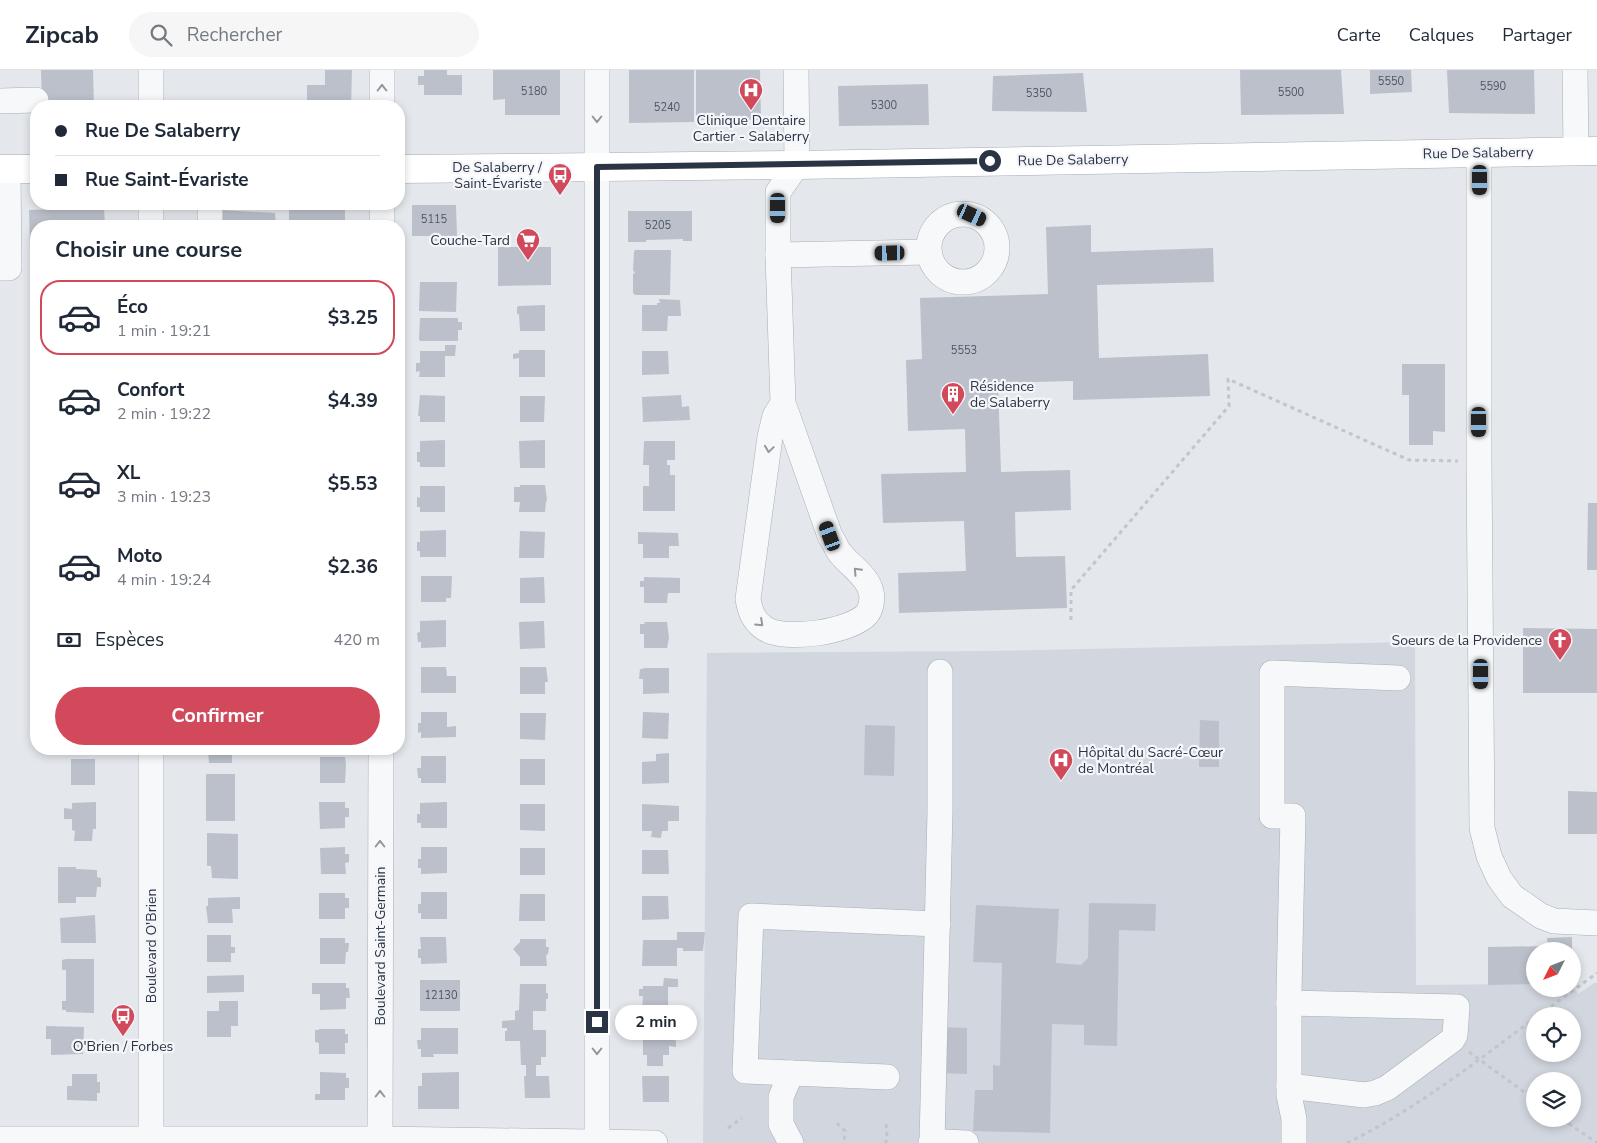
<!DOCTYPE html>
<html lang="fr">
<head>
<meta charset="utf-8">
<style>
  :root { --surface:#fff; --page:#f6f6f7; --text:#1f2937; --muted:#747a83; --line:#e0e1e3; --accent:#d1495b }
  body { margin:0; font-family:"Nunito Sans",sans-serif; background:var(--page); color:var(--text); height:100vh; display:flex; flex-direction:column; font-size:19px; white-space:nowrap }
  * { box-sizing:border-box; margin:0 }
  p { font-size:16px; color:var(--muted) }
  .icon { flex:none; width:28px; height:28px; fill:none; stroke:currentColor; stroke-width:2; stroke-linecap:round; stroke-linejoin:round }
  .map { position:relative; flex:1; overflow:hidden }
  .panel { position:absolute; left:30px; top:150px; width:375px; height:535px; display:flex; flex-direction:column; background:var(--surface); border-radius:20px; box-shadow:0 2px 8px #0003 }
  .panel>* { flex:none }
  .hud { position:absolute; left:30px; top:30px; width:375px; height:110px; border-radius:20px; box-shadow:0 2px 8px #0003; display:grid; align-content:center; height:110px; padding:0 25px; background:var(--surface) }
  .needle { width:32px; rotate:228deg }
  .fabs { position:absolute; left:1526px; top:872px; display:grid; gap:10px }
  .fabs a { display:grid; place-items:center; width:55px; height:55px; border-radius:50%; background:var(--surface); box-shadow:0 2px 8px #0003; font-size:25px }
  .end { position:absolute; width:22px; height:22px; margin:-11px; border:6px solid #2b3445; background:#fff; box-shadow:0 0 0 2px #fff }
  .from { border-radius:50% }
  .bubble { position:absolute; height:35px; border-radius:18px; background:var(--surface); box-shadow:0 2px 8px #0003; font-size:16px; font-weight:700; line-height:35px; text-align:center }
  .car { position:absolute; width:15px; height:30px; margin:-15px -8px; border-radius:6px; box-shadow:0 0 4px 1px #0007; background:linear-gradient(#222 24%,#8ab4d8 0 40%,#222 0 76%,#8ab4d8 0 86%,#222 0) }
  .hud b { display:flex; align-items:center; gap:18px; height:48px; font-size:19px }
  .hud b+b { border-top:1px solid var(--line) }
  .hud i { width:12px; height:12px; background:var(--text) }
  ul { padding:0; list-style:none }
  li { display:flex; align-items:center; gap:15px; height:75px; margin:0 10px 8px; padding:0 15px; border:2px solid transparent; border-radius:20px }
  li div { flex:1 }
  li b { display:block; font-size:19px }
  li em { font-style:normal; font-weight:700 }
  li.current { border-color:var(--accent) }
  li>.icon { width:45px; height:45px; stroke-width:1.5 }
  h2 { padding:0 25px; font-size:22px; line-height:60px }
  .pay { display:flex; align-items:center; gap:12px; height:55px; padding:0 25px; font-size:19px }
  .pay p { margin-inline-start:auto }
  .primary-button { display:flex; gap:10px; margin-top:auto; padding:10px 25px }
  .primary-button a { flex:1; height:58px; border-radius:30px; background:var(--accent); color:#fff; font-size:20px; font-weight:700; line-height:58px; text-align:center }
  header { display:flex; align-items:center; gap:30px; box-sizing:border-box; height:70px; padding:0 25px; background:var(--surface); border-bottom:1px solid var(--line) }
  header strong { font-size:24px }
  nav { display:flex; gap:28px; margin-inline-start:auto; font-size:18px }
  .search { width:350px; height:45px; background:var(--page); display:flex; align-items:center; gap:12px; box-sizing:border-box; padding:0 18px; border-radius:28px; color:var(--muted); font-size:19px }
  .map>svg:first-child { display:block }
</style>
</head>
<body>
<header>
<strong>Zipcab</strong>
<div class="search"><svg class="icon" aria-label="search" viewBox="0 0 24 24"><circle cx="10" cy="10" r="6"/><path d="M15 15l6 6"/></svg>Rechercher</div>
<nav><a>Carte</a><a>Calques</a><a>Partager</a></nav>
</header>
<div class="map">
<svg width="1597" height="1073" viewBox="0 0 1597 1073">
  <rect width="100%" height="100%" fill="#e4e7ec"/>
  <!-- built -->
  <path fill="#d2d6de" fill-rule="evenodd" d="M1415,572l1,343 119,-1v5h37l1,-6 5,11 16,-11h3v160h-894l4,-490 284,-2zM1535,946h37v38h-37zM1535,1011h37v38h-37z"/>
  <!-- building -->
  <g fill="#bbc0ca">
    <polygon points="41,0 93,0 94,36 42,36"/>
    <polygon points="325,0 352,0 351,36 307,36 307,15 325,15"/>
    <polygon points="424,0 447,0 447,5 462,5 462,25 424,25 424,15 418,15 418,6 424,6"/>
    <polygon points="493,0 560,0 560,45 505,45 505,29 493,30"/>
    <polygon points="629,0 694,0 694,52 629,53"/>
    <polygon points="696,0 760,0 761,50 696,50"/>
    <polygon points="1240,0 1341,0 1344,44 1241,45"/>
    <polygon points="1370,0 1411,0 1412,22 1370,24"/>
    <polygon points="1447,0 1534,0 1535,44 1449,43"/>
    <polygon points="1083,3 1087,42 992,41 993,6"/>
    <polygon points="928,14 929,55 839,56 838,16"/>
    <rect x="289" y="135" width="56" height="21"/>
    <polygon points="412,135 456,135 457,166 437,166 437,171 432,171 432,166 412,166"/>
    <polygon points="104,138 105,156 36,156 36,217 31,217 29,140"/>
    <polygon points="220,140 275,143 276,156 220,156"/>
    <polygon points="628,141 692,141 692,171 683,171 683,169 646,170 646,172 628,172"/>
    <polygon points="1091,155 1091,182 1213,178 1214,212 1097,215 1099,288 1208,284 1210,326 1073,330 1073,311 998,313 1001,402 1070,400 1071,440 1015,442 1016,487 1065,486 1067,538 899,543 898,503 966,501 964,451 883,453 881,404 966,402 965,359 908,361 906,290 922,289 920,228 1048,224 1046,157"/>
    <polygon points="498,177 551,177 551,215 498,216"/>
    <polygon points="635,180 671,180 670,225 635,225 633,223 633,204 635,203 633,200 634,182"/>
    <polygon points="420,212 457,212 456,242 419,241"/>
    <polygon points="659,229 680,230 681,246 668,246 667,261 642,261 642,235 657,235 657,233 660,233"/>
    <polygon points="545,235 545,261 520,261 519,244 517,244 517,237 519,236"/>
    <polygon points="420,248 458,248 458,252 462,252 462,260 458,260 458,271 420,271 419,269"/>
    <polygon points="445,275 456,275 455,286 445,286 445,307 419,307 420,301 416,302 416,293 420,293 420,281 445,281"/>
    <polygon points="519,280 545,280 545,307 519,307 519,288 513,289 513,284 519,283"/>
    <polygon points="642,281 668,281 669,304 642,305"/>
    <polygon points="1402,294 1445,294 1445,362 1433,361 1433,375 1409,375 1409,325 1402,325"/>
    <polygon points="420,325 445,326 445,352 420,352 420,346 418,346"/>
    <polygon points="681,325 682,337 689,336 690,350 643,352 642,327"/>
    <polygon points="520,326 545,326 544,352 520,352"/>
    <polygon points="445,370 445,397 420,397 420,392 417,392 417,382 420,382 420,371"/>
    <polygon points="545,370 545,398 520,398 519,371"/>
    <polygon points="644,371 675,371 675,390 667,390 667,395 670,395 670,405 675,405 675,441 643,441 643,416 649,416 649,395 643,395"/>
    <polygon points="520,415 545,415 547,431 546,431 545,442 519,442 520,432 514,432 514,417 520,417"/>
    <polygon points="420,416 445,416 445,442 420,442 420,437 417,437 417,427 420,428"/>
    <polygon points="1588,433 1597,433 1597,500 1587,500"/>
    <polygon points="446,460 446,487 420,487 420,481 417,481 417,472 420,472 420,461"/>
    <polygon points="520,461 545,462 544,488 519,488"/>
    <polygon points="638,462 678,463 679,476 669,476 669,488 643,488 643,474 638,474"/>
    <polygon points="421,506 452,506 451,528 446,528 446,532 421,532"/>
    <polygon points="544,507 545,533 520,533 520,508"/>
    <polygon points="644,507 680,508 680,523 668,523 667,533 644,533 644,517 640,517 640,511 644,511"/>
    <polygon points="446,550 446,577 421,578 421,572 418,572 417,563 420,562 420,551"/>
    <polygon points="544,551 545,578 520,579 519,552"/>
    <polygon points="644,552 667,552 669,568 667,578 644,578 644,564 640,564 640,554 645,554"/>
    <polygon points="1523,558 1597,559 1597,623 1523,623"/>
    <polygon points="421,597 446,597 447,606 456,606 456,623 421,623"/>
    <polygon points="520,597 546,597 548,612 545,612 545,624 520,624"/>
    <polygon points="643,598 669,598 669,623 643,624 643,609 639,609 640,599 643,599"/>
    <polygon points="421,642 447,642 447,657 456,656 456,667 421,668 421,662 418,663 418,653 421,653"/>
    <polygon points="643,642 669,643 668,669 642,668"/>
    <polygon points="520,643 546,643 545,670 520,669"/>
    <polygon points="1200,650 1219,651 1219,697 1199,697"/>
    <polygon points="865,655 895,656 894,706 864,705"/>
    <polygon points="208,679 232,679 232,693 209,693"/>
    <polygon points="669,683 669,713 642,714 642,692 656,691 656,684"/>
    <polygon points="421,686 446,686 446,713 421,713 421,708 418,708 417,698 421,698"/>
    <polygon points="320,687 345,687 346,695 345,713 320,713"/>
    <rect x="71" y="689" width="24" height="26"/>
    <rect x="520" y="689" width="25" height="26"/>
    <rect x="206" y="704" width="29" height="47"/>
    <polygon points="1568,721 1597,722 1597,764 1568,764"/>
    <polygon points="96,732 96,759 93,759 92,771 74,771 75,761 72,760 72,749 64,749 64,738 72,739 72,733"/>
    <polygon points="319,732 345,732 345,738 349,738 349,747 345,747 345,758 320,759"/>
    <polygon points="447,732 447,758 421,758 421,753 417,753 417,744 420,744 420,733"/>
    <polygon points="520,734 545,734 545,761 520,760"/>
    <polygon points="642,734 679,736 679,751 668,751 668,761 662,761 661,768 651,767 652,761 642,761"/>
    <polygon points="207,763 238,764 238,809 212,808 211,796 207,796"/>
    <polygon points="345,777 345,784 349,784 349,792 345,793 346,804 321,804 320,778"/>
    <polygon points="421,777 447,777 447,803 421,804 421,798 418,798 418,789 421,789"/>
    <rect x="520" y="778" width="25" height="27"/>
    <polygon points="642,780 668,780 669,804 642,804"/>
    <polygon points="58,797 76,797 76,799 97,800 97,807 101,808 101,817 97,817 96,827 76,827 76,833 58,833"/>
    <polygon points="421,822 447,822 447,849 421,849 421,843 418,843 418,834 421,834"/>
    <polygon points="319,823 345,823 345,828 349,828 349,838 345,838 345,849 319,849"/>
    <polygon points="520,824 545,824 545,851 519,851"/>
    <polygon points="642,826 668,826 669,849 642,850"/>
    <polygon points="240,827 240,839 232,839 233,853 208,853 206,836 208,836 208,828"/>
    <polygon points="1089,833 1156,834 1155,861 1119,860 1117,976 1084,975 1084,955 1052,954 1050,1063 973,1061 975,1020 993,1020 993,995 1000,996 1002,893 973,892 976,835 1059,839 1056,893 1081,895 1088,888"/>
    <polygon points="95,845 96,873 61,873 60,848"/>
    <polygon points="677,862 705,862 703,881 683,881 683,878 677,878 677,896 642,896 643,870 677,870"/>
    <polygon points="207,865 231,865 231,877 235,877 235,883 231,883 231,892 207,892"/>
    <polygon points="420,867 446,867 447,893 421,894 421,888 418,888 418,879 421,879"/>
    <polygon points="1572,867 1572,881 1535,881 1535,914 1488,915 1488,877 1548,876 1547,868"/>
    <polygon points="320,868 345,868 345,873 349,873 348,882 346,882 345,894 320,894"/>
    <polygon points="520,869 546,869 546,877 549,877 548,884 546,885 547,896 520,896 520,887 513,879 520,872"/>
    <polygon points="66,889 94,889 94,943 66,942 66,940 62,940 62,931 66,931 66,900 62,900 62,890"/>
    <polygon points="244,905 244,922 207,923 207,906"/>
    <polygon points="664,908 678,909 678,917 668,917 668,940 642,940 643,926 639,926 639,919 643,919 643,916 663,916"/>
    <rect x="420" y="910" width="40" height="31"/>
    <polygon points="312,913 346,913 346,918 349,918 350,928 346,928 346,939 320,940 320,924 312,924"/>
    <polygon points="520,914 546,914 546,923 548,923 548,929 546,929 546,941 533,941 533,960 546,960 546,987 541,987 541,995 536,995 536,1006 549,1006 550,1028 525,1028 524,1006 526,1006 526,995 521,995 520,971 505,971 505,961 507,961 507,958 502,958 502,951 515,950 515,941 519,940"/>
    <polygon points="219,931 238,931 238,956 231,956 231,967 207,967 207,941 219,941"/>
    <polygon points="668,955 675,956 676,977 669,976 669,985 663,985 663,996 647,996 647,985 643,985 643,962 667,962"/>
    <polygon points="46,956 84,957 83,984 51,985 51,969 46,969"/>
    <polygon points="942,957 967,958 967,1004 942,1003"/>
    <polygon points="421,958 458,958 458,984 433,984 434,987 421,987 421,979 418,979 417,970 421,970"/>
    <polygon points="319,959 345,959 345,964 348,964 348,973 345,973 345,984 319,984 319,973 315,972 315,960 319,960"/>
    <polygon points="320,1002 346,1003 346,1008 349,1008 349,1018 345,1018 345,1030 315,1030 315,1024 320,1024"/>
    <polygon points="459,1002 459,1039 418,1039 418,1016 422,1016 422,1003"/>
    <polygon points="72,1004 97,1004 97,1012 100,1012 100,1023 97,1023 97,1031 67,1030 67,1016 72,1016"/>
    <polygon points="642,1006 669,1006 669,1032 643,1032"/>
  </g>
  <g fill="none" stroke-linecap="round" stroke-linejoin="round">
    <!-- minor casing -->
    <g stroke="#a9aeb7" stroke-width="26">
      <g id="minor">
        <polyline points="151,0 151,36"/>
        <polyline points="382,0 382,36"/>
        <polyline points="1575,0 1576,82"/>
        <polyline points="0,31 36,30"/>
        <polyline points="1479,83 1479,392 1482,758 1489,786 1499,808 1512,826 1541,846 1554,851 1597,853"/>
        <polyline points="151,134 151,156"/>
        <circle cx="963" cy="178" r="34"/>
        <polyline points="210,156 210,134"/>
        <polyline points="382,156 382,134"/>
        <polyline points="778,185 929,182"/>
        <polyline points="0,198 9,198 8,99"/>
        <path d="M783,333l-8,13 -5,21 -22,162c2,12 5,21 16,29 20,14 87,4 103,-14 4,-5 6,-16 4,-22 -3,-16 -22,-27 -31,-39 -4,-5 -6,-12 -10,-17l-47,-133 -5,-148v-63l19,-27 -1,-95"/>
        <polyline points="151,679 151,1073"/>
        <polyline points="1289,933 1457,937 1455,965 1452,970 1387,1018 1375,1023 1364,1025 1289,1016"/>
        <polyline points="887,1007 745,1001 751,846 938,854"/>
        <polyline points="0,1069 380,1069 655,1073"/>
        <polyline points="380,1073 381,679"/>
        <polyline points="597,1073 597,0"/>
        <polyline points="791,1073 781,1054 781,1027 791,1003"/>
        <polyline points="931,1073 943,1072 966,1073"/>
        <polyline points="932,1073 940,741 940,602"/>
        <polyline points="1294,1073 1294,1049 1289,1025 1289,921 1293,746 1272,746 1272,603 1398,608"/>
      </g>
    </g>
    <!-- major casing -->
    <g stroke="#a3abb8" stroke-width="29">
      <g id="major">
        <polyline points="0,99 36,99"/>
        <polyline points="399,99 797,95 1597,81"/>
      </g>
    </g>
    <!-- path -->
    <g stroke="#c2c5cb" stroke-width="3" stroke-dasharray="4 4" stroke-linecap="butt">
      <polyline points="1071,550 1071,520 1229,336 1228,309 1409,390 1458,391"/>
      <polyline points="1538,946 1597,903"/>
      <polyline points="1469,982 1535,1030"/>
      <polyline points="1562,1049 1597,1073"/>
      <polyline points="837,1053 845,1061 844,1073"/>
      <polyline points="886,1054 887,1062 886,1073"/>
      <polyline points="728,1058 742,1048"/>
      <path d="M1347,1073c66,-32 129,-81 188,-125"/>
    </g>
    <!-- minor -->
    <use href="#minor" stroke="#f7f8fa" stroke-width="25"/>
    <!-- major -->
    <use href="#major" stroke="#fff" stroke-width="28"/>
  </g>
  <!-- one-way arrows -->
  <defs><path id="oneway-chevron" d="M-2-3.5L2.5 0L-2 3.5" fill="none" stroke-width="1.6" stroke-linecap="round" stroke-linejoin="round" transform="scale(1.25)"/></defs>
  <g stroke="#9196a0">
    <use href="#oneway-chevron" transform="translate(382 18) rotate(-90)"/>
    <use href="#oneway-chevron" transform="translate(597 49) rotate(90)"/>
    <use href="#oneway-chevron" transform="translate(769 379) rotate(98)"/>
    <use href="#oneway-chevron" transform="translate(857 501) rotate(-133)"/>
    <use href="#oneway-chevron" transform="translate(760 553) rotate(43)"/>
    <use href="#oneway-chevron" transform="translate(380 774) rotate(-90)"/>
    <use href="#oneway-chevron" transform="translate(597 981) rotate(90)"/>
    <use href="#oneway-chevron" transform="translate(380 1024) rotate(-90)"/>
  </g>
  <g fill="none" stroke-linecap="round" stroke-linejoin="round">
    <!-- route -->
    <polyline stroke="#2b3445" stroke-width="6" points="597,952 597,97 990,91"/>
  </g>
  <!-- icons -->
  <defs>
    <g id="hospital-pin" transform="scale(1.25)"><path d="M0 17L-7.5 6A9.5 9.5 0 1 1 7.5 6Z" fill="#d1495b" stroke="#f4f6f9"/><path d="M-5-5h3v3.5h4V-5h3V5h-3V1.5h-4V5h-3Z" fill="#fff"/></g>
    <g id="bus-pin" transform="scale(1.25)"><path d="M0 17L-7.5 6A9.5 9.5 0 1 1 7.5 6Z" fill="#d1495b" stroke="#f4f6f9"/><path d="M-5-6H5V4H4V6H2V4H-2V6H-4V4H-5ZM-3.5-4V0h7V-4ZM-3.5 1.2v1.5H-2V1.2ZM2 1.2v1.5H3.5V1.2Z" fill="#fff"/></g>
    <g id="supermarket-pin" transform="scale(1.25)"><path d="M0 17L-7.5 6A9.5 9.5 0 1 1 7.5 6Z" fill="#d1495b" stroke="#f4f6f9"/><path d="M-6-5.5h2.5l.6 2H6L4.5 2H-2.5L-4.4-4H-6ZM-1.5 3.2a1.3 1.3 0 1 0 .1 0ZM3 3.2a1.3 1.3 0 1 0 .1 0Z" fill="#fff"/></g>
    <g id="building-pin" transform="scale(1.25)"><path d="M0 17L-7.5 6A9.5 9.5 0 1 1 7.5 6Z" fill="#d1495b" stroke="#f4f6f9"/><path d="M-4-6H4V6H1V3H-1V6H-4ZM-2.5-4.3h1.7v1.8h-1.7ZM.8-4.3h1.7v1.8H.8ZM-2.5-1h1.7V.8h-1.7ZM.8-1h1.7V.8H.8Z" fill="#fff"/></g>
    <g id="church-pin" transform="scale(1.25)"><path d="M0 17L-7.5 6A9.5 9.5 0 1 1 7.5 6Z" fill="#d1495b" stroke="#f4f6f9"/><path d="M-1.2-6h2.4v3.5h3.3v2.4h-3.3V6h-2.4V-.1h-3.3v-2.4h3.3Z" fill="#fff"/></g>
  </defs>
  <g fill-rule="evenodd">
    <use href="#hospital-pin" x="751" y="20"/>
    <use href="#bus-pin" x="560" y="105"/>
    <use href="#supermarket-pin" x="528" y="170"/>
    <use href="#building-pin" x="953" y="324"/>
    <use href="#church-pin" x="1560" y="570"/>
    <use href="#hospital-pin" x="1061" y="690"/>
    <use href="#bus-pin" x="123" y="946"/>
  </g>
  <g text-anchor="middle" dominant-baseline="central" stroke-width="4.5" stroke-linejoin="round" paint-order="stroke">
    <!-- number labels -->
    <g font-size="11" fill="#4f5766">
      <text x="1391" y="11">5550</text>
      <text x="1493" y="16">5590</text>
      <text x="534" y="21">5180</text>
      <text x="1291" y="22">5500</text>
      <text x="1039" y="23">5350</text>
      <text x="884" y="35">5300</text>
      <text x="667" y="37">5240</text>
      <text x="434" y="149">5115</text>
      <text x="658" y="155">5205</text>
      <text x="964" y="280">5553</text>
      <text x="441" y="925">12130</text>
    </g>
    <!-- poi labels -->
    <g font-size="14" fill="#2b3445" stroke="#f4f6f9" text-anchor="end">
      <text x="751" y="50" text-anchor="middle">Clinique Dentaire<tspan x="751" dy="16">Cartier - Salaberry</tspan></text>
      <text x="542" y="97">De Salaberry /<tspan x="542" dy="16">Saint-Évariste</tspan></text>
      <text x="510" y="170">Couche-Tard</text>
      <text x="970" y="316" text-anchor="start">Résidence<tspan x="970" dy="16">de Salaberry</tspan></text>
      <text x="1542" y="570">Soeurs de la Providence</text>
      <text x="1078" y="682" text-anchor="start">Hôpital du Sacré-Cœur<tspan x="1078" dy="16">de Montréal</tspan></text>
      <text x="123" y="976" text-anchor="middle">O'Brien / Forbes</text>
    </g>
    <!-- street labels -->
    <g font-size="14" fill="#2b3445" stroke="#f4f6f9">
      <text transform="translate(1478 83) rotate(-1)">Rue De Salaberry</text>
      <text transform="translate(1073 90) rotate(-1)">Rue De Salaberry</text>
      <text transform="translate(151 876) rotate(-90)">Boulevard O'Brien</text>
      <text transform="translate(380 876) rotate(-90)">Boulevard Saint-Germain</text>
    </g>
  </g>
</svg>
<div class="fabs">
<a><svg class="needle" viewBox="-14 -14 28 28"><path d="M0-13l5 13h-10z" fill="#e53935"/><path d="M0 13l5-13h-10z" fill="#747a83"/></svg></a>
<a><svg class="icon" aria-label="locate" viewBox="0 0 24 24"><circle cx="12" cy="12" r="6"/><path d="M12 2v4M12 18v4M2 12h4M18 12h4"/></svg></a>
<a><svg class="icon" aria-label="layers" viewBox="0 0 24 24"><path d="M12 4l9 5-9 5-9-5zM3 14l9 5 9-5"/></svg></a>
</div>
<i class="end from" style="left:990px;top:91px"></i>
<i class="end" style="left:597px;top:952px"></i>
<div class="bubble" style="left:615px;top:935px;width:82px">2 min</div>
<i class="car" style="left:1480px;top:110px;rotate:180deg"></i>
<i class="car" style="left:778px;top:138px;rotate:180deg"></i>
<i class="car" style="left:972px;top:145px;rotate:115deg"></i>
<i class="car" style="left:890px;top:183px;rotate:269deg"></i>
<i class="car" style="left:1479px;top:352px;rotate:180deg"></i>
<i class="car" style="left:830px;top:466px;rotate:340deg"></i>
<i class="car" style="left:1481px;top:604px;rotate:180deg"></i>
<div class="hud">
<b><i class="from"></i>Rue De Salaberry</b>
<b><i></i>Rue Saint-Évariste</b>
</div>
<section class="panel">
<h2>Choisir une course</h2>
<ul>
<li class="current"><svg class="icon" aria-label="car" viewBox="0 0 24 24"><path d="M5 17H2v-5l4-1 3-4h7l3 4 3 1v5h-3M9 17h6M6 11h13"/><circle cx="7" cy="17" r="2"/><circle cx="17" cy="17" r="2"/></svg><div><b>Éco</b><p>1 min · 19:21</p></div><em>$3.25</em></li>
<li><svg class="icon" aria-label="car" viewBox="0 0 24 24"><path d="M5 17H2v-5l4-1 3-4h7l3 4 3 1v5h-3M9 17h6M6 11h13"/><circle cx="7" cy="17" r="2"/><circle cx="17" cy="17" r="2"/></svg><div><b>Confort</b><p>2 min · 19:22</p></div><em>$4.39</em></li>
<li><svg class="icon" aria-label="car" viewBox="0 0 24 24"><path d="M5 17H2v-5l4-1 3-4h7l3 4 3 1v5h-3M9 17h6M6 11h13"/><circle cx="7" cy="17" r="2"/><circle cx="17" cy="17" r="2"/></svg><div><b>XL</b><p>3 min · 19:23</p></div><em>$5.53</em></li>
<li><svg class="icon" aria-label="car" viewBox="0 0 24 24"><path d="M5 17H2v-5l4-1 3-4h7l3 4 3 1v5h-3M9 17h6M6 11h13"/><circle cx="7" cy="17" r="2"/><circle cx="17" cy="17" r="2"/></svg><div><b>Moto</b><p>4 min · 19:24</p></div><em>$2.36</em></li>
</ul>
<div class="pay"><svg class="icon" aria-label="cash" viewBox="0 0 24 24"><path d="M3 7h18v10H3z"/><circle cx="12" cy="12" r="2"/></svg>Espèces<p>420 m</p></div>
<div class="primary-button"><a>Confirmer</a></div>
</section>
</div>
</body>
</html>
